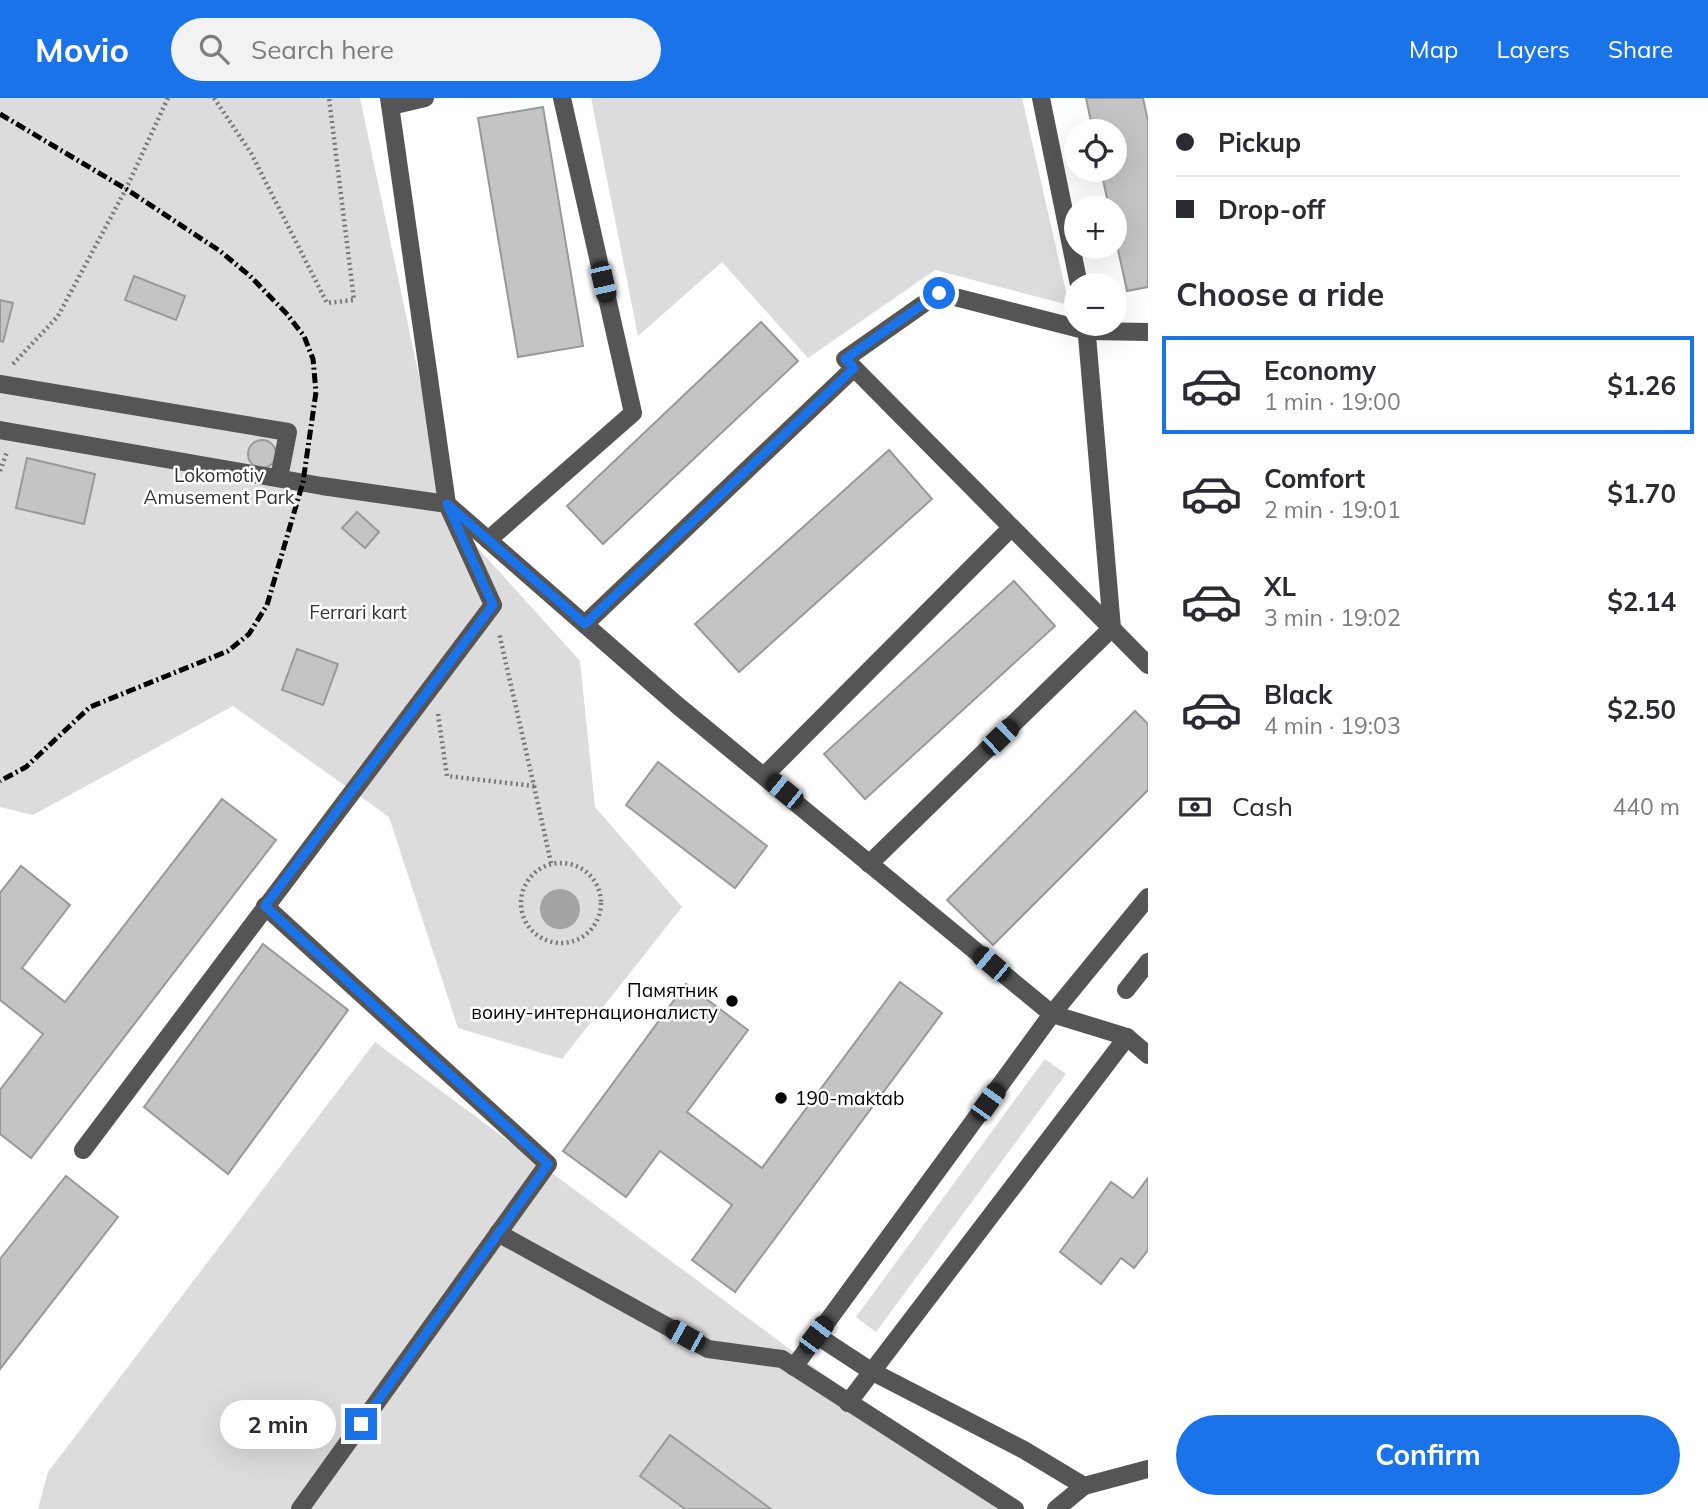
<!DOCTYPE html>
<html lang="en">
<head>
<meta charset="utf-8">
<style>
  :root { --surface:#fff; --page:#f2f2f3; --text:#2b2b33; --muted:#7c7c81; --line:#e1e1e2; --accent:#1a73e8 }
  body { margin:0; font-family:Mulish,sans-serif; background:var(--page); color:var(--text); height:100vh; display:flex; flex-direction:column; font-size:26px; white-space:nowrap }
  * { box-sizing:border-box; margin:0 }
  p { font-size:23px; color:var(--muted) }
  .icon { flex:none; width:38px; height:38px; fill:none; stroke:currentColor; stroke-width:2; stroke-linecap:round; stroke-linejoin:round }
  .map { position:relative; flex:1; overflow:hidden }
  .details { display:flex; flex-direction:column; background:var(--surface); width:560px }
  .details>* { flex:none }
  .top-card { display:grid; align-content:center; height:154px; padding:0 28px; background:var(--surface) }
  .fabs { position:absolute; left:1064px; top:21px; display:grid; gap:14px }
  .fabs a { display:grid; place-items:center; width:63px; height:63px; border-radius:50%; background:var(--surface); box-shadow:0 7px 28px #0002; font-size:35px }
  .end { position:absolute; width:32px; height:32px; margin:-16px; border:9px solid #1a73e8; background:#fff; box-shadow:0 0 0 4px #fff }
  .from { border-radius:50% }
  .bubble { position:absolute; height:49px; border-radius:24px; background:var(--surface); box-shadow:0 7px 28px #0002; font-size:23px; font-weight:700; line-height:49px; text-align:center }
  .car { position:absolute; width:21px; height:42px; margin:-21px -10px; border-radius:9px; box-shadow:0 0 5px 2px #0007; background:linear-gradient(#222 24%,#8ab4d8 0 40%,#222 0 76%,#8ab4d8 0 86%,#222 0) }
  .top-card b { display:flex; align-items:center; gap:24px; height:66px; font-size:26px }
  .top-card b+b { border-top:2px solid var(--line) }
  .top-card i { width:18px; height:18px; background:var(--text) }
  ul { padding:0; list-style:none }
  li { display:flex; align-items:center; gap:21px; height:98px; margin:0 14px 10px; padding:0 14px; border:4px solid transparent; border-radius:0px }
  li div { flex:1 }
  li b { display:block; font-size:26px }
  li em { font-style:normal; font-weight:700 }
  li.current { border-color:var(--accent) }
  li>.icon { width:63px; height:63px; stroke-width:1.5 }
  h2 { padding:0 28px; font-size:32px; line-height:84px }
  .pay { display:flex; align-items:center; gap:18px; height:77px; padding:0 28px; font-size:26px }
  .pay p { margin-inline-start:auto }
  .primary-button { display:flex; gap:14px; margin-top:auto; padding:14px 28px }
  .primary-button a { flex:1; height:80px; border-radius:42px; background:var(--accent); color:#fff; font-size:28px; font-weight:700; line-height:80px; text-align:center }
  header { display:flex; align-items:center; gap:42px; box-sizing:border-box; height:98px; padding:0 35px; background:var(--accent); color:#fff }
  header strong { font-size:33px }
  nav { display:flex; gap:38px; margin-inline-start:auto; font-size:24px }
  .search { width:490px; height:63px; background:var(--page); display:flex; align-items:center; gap:18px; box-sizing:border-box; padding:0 24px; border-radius:38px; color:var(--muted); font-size:26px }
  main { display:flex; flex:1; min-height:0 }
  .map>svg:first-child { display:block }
</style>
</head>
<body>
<header>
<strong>Movio</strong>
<div class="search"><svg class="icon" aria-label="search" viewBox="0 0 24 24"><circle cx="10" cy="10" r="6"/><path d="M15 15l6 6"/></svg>Search here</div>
<nav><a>Map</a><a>Layers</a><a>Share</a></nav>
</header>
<main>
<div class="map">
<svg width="1148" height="1411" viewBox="0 0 1148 1411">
  <rect width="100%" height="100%" fill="#fff"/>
  <!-- green -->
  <g fill="#dcdcdc">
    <polygon points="0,0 360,0 446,406 468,439 580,563 595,709 682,809 562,961 458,930 389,719 233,608 33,717 0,709"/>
    <polygon points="591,0 1022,0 1069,207 935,172 808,260 722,164 638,238"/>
    <polygon points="375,944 1006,1411 38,1411 48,1374"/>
    <polygon points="1045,961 1066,976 876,1234 856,1219"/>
  </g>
  <!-- water -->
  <circle fill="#a3a3a3" cx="560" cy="811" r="20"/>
  <!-- building -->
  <g fill="#c4c4c4" stroke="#999" stroke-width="2">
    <polygon points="1086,0 1143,0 1148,23 1148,189 1127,193 1115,138 1115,110 1109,110 1101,72 1115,72 1115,33 1093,33"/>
    <polygon points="543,9 583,248 518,259 478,20"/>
    <polygon points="134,178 185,198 176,222 125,202"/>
    <polygon points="0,202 13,205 3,244 0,243"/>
    <polygon points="761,224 798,263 603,446 567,408"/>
    <circle cx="262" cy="356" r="14"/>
    <polygon points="889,352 932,401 739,574 695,526"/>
    <polygon points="27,360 95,376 84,426 16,410"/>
    <polygon points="357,414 379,434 365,450 342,430"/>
    <polygon points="1014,483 1055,528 865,701 824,656"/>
    <polygon points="297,551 338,566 323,607 282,592"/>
    <polygon points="1135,613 1148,626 1148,692 993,847 947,802"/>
    <polygon points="658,664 767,748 735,790 626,707"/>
    <polygon points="222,701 276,742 31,1060 0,1036 0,992 43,936 0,902 0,795 21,768 70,807 22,870 65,904"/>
    <polygon points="263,846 348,912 228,1076 144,1009"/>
    <polygon points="900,884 942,915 735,1194 692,1162 732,1107 660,1053 626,1099 563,1053 686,886 748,932 687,1014 762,1070"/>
    <polygon points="66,1078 118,1119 0,1271 0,1161"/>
    <polygon points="1148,1080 1148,1152 1134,1170 1121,1160 1101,1186 1060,1154 1111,1084 1133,1100"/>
    <polygon points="670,1337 771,1411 685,1411 640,1378"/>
  </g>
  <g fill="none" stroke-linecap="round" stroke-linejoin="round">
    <!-- path -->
    <g stroke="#777" stroke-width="4.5" stroke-dasharray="2 3.5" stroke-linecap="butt">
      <polyline points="214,0 251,55 327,205 354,202 329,0"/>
      <polyline points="13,266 58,218 126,91 168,0"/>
      <polyline points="0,373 7,354"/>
      <polyline points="438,616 447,678 534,688 499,535"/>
      <polyline points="534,688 551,765"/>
      <circle cx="561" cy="805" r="40"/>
    </g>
    <!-- minor -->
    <g stroke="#555" stroke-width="18">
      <polyline points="1041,0 1079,187"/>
      <polyline points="391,8 425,0"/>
      <polyline points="854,270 1148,567"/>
      <polyline points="0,286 288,334 279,380"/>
      <polyline points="0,332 322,388 447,406 677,607 1052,916 1127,939 1148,957"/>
      <polyline points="488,442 633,315 562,0"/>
      <polyline points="585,526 854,270 845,261 939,195 1088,233 1148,234"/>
      <polyline points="764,678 1011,430"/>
      <polyline points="869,766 1112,530 1086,226"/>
      <polyline points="265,808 548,1066 300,1411"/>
      <polyline points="1126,892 1148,864"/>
      <polyline points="83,1052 493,507 447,406 389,0"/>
      <polyline points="498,1135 708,1251 782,1261 1015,1411"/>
      <polyline points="816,1237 871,1273 1024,1352 1084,1388"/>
      <polyline points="794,1269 1052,916 1148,799"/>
      <polyline points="848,1305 1127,939"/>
      <polyline points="1056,1411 1084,1388 1148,1371"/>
    </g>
    <!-- rail -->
    <polyline stroke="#000" stroke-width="5" stroke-dasharray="10 3.5 2 3.5" stroke-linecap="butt" points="0,16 126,91 220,153 250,178 286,215 304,238 313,261 316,294 303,384 267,507 249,536 228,553 90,609 26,669 0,683"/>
  </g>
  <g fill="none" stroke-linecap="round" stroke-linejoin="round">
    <!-- route -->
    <polyline stroke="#1a73e8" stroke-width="9" points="361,1326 548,1066 265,808 493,507 447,406 585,526 854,270 845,261 939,195"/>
  </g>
  <!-- markers -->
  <g fill="#000" stroke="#fff" stroke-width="2.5">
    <circle cx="732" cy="903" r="7"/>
    <circle cx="781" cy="1000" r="7"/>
  </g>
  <g text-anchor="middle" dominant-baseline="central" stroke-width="5" stroke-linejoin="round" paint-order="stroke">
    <!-- park labels -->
    <g font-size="19" fill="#333" stroke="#fff">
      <text x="219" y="377">Lokomotiv<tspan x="219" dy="22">Amusement Park</tspan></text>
      <text x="358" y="514">Ferrari kart</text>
    </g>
    <!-- poi labels -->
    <g font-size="19" fill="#000" stroke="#fff" text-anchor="end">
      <text x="718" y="892">Памятник<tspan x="718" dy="22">воину-интернационалисту</tspan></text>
      <text x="795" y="1000" text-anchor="start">190-maktab</text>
    </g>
  </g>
</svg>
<div class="fabs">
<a><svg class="icon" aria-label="locate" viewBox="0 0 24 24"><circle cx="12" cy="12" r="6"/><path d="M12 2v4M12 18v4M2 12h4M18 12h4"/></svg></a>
<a>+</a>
<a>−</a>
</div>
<i class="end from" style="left:939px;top:195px"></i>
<i class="end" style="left:361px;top:1326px"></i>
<div class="bubble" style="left:220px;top:1302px;width:116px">2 min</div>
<i class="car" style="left:603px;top:184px;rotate:167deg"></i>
<i class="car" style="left:1000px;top:639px;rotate:46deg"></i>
<i class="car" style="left:784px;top:693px;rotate:309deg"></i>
<i class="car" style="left:991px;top:866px;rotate:310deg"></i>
<i class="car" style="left:988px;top:1004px;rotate:36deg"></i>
<i class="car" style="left:816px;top:1237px;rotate:37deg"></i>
<i class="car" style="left:685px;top:1238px;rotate:299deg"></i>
</div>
<section class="details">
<div class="top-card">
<b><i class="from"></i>Pickup</b>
<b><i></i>Drop-off</b>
</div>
<h2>Choose a ride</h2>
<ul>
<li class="current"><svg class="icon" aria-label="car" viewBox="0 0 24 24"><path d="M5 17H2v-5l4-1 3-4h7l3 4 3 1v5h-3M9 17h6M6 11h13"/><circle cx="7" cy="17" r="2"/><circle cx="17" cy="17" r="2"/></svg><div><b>Economy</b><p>1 min · 19:00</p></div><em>$1.26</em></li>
<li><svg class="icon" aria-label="car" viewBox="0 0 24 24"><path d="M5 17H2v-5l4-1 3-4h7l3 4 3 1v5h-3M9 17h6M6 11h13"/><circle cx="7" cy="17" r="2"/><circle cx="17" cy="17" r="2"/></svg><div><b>Comfort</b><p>2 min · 19:01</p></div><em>$1.70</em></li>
<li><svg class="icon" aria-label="car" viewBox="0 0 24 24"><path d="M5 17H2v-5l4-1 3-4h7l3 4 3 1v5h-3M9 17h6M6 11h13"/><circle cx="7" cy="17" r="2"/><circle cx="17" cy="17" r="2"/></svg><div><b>XL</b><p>3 min · 19:02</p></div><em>$2.14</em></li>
<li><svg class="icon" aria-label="car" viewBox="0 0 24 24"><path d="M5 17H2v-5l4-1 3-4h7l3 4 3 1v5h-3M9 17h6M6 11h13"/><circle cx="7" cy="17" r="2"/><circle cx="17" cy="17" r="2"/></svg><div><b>Black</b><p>4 min · 19:03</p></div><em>$2.50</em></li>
</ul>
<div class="pay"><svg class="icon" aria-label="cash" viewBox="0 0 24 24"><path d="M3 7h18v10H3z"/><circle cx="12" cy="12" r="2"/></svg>Cash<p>440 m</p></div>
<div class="primary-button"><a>Confirm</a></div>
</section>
</main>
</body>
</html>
